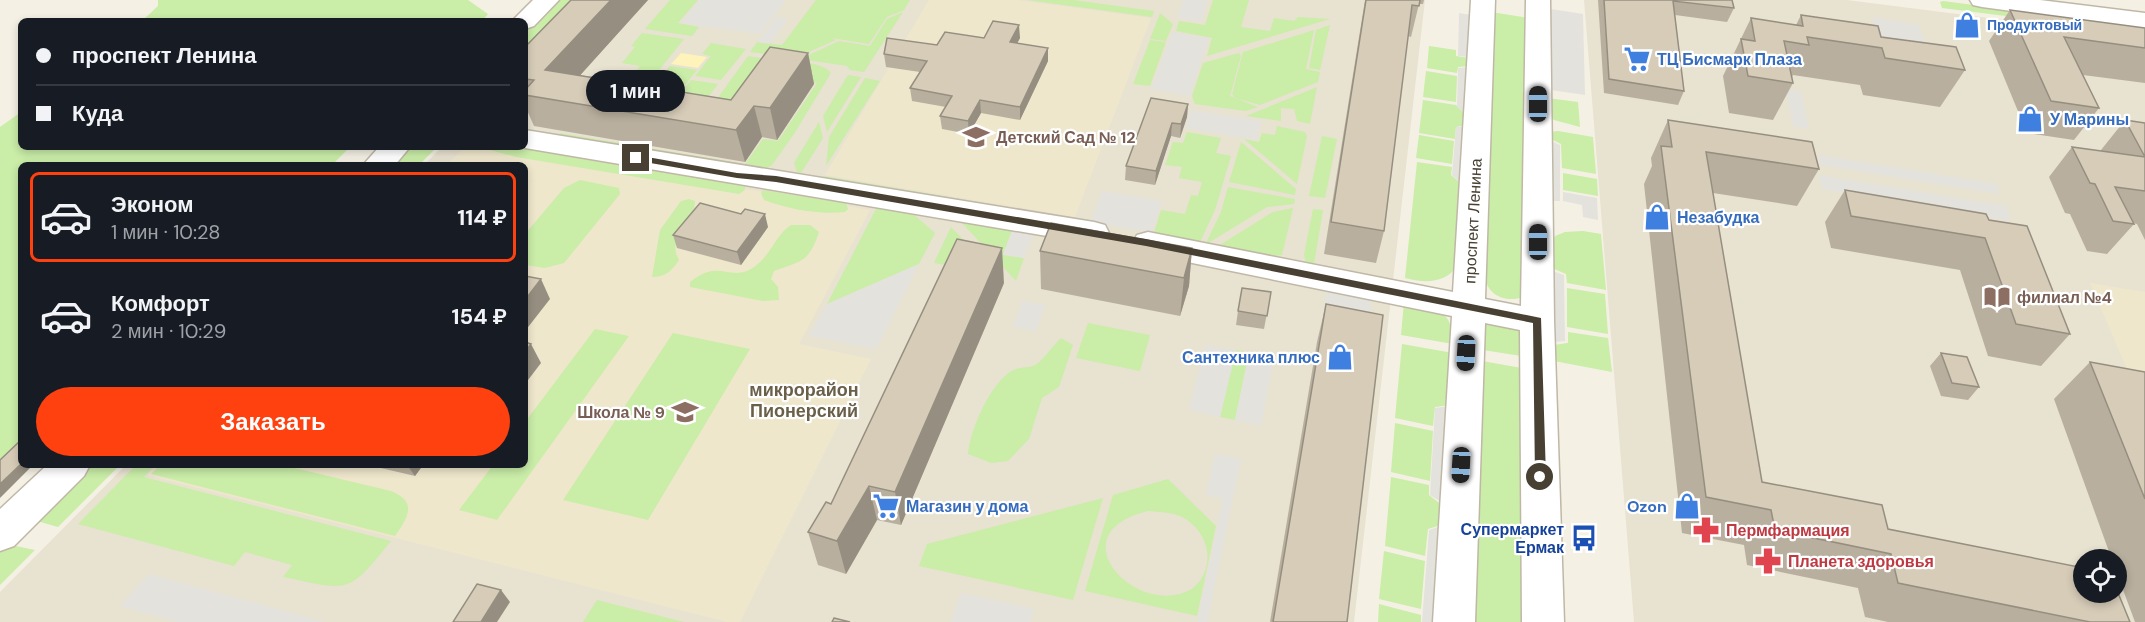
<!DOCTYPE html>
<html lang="ru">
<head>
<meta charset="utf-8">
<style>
  :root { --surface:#171b24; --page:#20242c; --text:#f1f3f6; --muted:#9ea1a6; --line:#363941; --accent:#ff4110 }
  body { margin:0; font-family:"DM Sans",sans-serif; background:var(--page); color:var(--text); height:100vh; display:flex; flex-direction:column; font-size:22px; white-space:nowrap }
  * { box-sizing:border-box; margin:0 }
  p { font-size:20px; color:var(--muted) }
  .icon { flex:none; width:33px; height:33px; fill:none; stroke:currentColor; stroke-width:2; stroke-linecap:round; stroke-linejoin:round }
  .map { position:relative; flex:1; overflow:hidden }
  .panel { position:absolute; left:18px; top:162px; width:510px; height:306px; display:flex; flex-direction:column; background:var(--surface); border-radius:9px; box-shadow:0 3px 9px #0003 }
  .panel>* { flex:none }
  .banner { position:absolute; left:18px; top:18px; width:510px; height:132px; border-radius:9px; box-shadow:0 3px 9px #0003; display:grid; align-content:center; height:132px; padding:0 18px; background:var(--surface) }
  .fabs { position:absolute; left:2073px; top:549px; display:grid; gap:12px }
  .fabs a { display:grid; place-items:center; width:54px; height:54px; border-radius:50%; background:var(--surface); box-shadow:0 3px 9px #0003; font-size:30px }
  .end { position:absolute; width:27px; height:27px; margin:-14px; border:8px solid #474033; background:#fff; box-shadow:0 0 0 3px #fff }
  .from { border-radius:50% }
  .bubble { position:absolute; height:42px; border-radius:21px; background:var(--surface); box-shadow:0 3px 9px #0003; font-size:20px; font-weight:700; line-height:42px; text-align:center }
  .car { position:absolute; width:18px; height:36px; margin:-18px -9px; border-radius:8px; box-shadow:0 0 4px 2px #0007; background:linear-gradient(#222 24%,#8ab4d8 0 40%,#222 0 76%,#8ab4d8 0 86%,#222 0) }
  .banner b { display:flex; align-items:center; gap:21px; height:57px; font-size:22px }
  .banner b+b { border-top:2px solid var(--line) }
  .banner i { width:15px; height:15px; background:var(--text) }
  ul { padding:10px 0 0; list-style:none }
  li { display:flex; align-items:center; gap:18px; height:90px; margin:0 12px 9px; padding:0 6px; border:3px solid transparent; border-radius:9px }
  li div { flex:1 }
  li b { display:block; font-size:22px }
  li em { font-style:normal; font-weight:700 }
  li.current { border-color:var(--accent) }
  li>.icon { width:54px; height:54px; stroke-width:1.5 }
  .cta { display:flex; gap:12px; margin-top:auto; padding:12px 18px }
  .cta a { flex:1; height:69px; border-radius:36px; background:var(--accent); color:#fff; font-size:24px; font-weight:700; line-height:69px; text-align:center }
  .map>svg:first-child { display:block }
</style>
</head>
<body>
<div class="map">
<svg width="2145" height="622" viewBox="0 0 2145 622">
  <rect width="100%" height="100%" fill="#f4f0e4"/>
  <!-- residential -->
  <g fill="#e8e2d1" fill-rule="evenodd">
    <polygon points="588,0 1425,0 1354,622 0,622 0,592 126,465 525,465 525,165 424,165 442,147 525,147 525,63"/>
    <path d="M1584,0h263l298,38v584h-511zM2084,560h32v32h-32z"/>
  </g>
  <!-- education -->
  <g fill="#efe7cc">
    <polygon points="929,0 1017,0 1151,18 1075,217 825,175"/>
    <polygon points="465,147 497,147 870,210 799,344 871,359 740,622 727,622 147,475 157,465 525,465 525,165 447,165"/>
    <polygon points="2090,283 2145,292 2145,411"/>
  </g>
  <!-- green -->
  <g fill="#caeda8" fill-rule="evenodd">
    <polygon points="158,0 468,0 488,14 482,21 142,21 158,6"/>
    <polygon points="556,0 581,0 525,57 525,31"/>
    <polygon points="670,0 698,0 678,23 699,27 692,36 645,29"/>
    <polygon points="816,0 910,0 904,10 887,17 869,44 832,38 836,40 795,58 750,52 757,42 782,45"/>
    <polygon points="1027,0 1073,0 1154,11 1152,17"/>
    <polygon points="1213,0 1249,0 1241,27 1270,31 1274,18 1294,21 1298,17 1330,19 1207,56 1212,38 1176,31 1179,21 1205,25"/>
    <polygon points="1943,1 2012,10 2022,18 1942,8 1940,2"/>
    <polygon points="903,12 864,72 850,70 847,66 800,59 839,41 870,46 887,19"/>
    <path d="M1491,12l39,6 -7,279c-16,6 -35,-1 -38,-19z"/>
    <polygon points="1160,13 1173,24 1166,41 1150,39"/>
    <polygon points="1330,25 1320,70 1309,68 1316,30"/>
    <polygon points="1314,30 1306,69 1320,72 1318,82 1260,105 1235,98 1232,94 1243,52"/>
    <polygon points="642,33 684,39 636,99 616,96 640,66 622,63 635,47 631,46"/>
    <polygon points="1150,40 1166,42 1150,86 1133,84"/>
    <polygon points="711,43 746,49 721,80 695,76 711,56 702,54"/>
    <polygon points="1429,46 1456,50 1456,56 1469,58 1469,66 1458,67 1457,73 1427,68"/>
    <polygon points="1239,53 1241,56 1230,96 1258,107 1246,111 1195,104 1192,96 1203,63"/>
    <polygon points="748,56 767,59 727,113 709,110"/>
    <path d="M778,59c14,3 44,2 53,14l-37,61 -22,31 -10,6 -206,-33 4,-5 185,31 18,-25 15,2 39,-58 -51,-8z"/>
    <polygon points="670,66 697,70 676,96 648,92"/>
    <polygon points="1426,71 1457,76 1456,102 1423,97"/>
    <polygon points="848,75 861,77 827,132 823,116"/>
    <polygon points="865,78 880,81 826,166 829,137"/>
    <polygon points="691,80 718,84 699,109 677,98"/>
    <polygon points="1317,87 1310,124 1297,121 1294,109 1281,108 1281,121 1246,116"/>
    <polygon points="1547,98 1578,102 1580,127 1554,120 1547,113"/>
    <polygon points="1423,100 1456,105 1467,116 1466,125 1456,127 1455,139 1419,133"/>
    <polygon points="21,112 21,147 350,147 332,165 21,165 21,453 0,474 0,127"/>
    <polygon points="819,122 823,138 801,173 797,172 794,163"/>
    <polygon points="1277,126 1305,132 1307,136 1297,184 1244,139 1259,142 1262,133 1275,135"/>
    <polygon points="1558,131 1593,137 1596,174 1562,168 1561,144 1549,138 1550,132"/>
    <polygon points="1187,132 1221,138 1216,153 1231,156 1215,210 1199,244 1153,236 1161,210 1185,214 1191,195 1198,196 1202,182 1179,178 1182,167 1165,165 1173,142 1183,143"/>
    <polygon points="1419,135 1454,141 1452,164 1416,158"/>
    <polygon points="1322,136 1337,139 1325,198 1309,196"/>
    <polygon points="1241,142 1296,189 1295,195 1229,182"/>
    <polygon points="405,147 437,147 419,165 387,165"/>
    <polygon points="479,147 525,147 729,182 745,186 745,190 739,194 516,157"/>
    <path d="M1417,162l35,5 -1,8 13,11 -7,80c-12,18 -33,17 -52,12z"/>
    <polygon points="1563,173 1597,179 1598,196 1563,190"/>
    <polygon points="824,176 1074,218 1073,221 823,177"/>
    <polygon points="580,180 619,188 620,194 564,263 545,268 525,265 525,234 564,188"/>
    <polygon points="1228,187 1295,199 1294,204 1267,207 1205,245 1221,212"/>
    <path d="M763,190l83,13 2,6 -3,3c-26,3 -57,-3 -81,-12l-3,-7z"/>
    <path d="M689,199l6,2 -1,10 -15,16c2,14 -9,17 0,33 -7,11 -14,17 -27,17l8,-47 21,-29z"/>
    <polygon points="877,207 912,213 935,233 919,264 827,304"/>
    <polygon points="1293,208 1282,255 1273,256 1215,248 1273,212"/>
    <polygon points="1313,209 1323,210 1314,264 1306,262 1304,255"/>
    <polygon points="961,222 1012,231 1003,254 1024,258 1016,281"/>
    <path d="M791,225h19l9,7c-10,30 -17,29 -45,39l-3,8 7,8 1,13 -16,1 -73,-14v-5c28,-23 37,-2 59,-12 21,-11 26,-35 42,-45z"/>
    <polygon points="951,227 998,275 934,263"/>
    <polygon points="1583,231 1601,234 1606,290 1567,283 1566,274 1552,268 1551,243 1555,236 1565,232"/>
    <polygon points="1567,288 1605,294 1608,334 1567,327"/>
    <path d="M1404,302c31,6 49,6 49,42l-52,-9z"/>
    <polygon points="1491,319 1520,325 1527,357 1483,350 1483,325"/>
    <polygon points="1088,323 1150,335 1140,371 1076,358"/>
    <polygon points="595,329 629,336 497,520 459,510 493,465 525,465 525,422"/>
    <polygon points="1568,332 1608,338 1612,372 1554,361 1553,345 1568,343"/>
    <polygon points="673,333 750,349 648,520 563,500"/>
    <path d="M1061,338l12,7 -14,42 -17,11 -13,41 -21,22 -17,2 -23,-9c2,-24 22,-71 45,-84 7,-3 16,-2 22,-5 7,-3 18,-20 26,-27z"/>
    <polygon points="1402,344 1453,353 1450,405 1435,407 1433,426 1395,418"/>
    <polygon points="1236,350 1249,353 1235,420 1220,417"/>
    <polygon points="1482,361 1528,369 1527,622 1472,622"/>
    <polygon points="1395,423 1433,431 1430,481 1391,472"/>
    <polygon points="82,465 120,465 58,527 37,521"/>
    <path d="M136,465h19l-11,12 247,64c-44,54 -40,50 -108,36l9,-12 -47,-13 -11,14 -156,-42z"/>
    <path d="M160,465h122l109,26c27,11 17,26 4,45l-244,-62z"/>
    <polygon points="1391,477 1429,485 1429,495 1443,506 1441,525 1428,529 1425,556 1385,546"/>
    <path d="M1168,479l48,47 -19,90 -112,-25 28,-96zM1148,511c11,1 22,1 32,5 29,14 38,50 13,72 -53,34 -140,-54 -45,-77z"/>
    <polygon points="1103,498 1073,600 919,566 927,544"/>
    <polygon points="11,545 35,550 0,585 0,548"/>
    <polygon points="1384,551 1425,561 1421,609 1379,599"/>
    <polygon points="597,600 684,622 583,622"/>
    <polygon points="1379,604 1421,615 1421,622 1378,622"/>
  </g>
  <!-- sand -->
  <polygon fill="#fdf3bb" points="681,53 707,57 698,68 671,64"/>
  <!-- parking -->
  <g fill="#e4e2dd">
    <polygon points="699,0 786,0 760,34 680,23"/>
    <polygon points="1183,0 1208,0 1201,22 1177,18"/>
    <polygon points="1551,9 1583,14 1585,95 1551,90"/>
    <polygon points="1459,13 1471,15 1469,57 1458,56"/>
    <polygon points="776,17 788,19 769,44 757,42"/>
    <polygon points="1872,17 1919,25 1930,57 1881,50"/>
    <polygon points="1172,32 1209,38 1190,96 1151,89"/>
    <polygon points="1469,67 1467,115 1457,107 1458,68"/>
    <polygon points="1786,90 1801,92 1809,129 1793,126"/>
    <polygon points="1191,110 1262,121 1257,140 1185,128"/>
    <polygon points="1467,126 1464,186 1452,175 1456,127"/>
    <polygon points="1549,140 1560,145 1560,201 1550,201"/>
    <polygon points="1818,155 1997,184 2000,194 1820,165"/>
    <polygon points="1819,175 2006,206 2011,221 1822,189"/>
    <polygon points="1102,191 1162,201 1152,233 1091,222"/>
    <polygon points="1563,192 1597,198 1598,220 1583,217 1582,205 1563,201"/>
    <polygon points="1012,231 1033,234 1024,258 1003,255"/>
    <polygon points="919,264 876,349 809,336 827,304"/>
    <polygon points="1552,271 1564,275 1565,341 1554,342"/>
    <polygon points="1328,286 1372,294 1368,331 1322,322"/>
    <polygon points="1022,301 1045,305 1036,331 1013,327"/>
    <polygon points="1205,345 1236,350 1220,417 1189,410"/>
    <polygon points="1249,353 1274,358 1261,426 1235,420"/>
    <polygon points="1450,406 1443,503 1430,495 1435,408"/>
    <polygon points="1215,454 1241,459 1207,622 1197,622 1223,499 1206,495"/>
    <polygon points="1441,526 1434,622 1422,622 1429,530"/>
    <polygon points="149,574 325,622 178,622 120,606"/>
    <polygon points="961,593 1034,609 1030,622 951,622"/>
  </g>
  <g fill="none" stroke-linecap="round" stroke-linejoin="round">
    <!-- minor casing -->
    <g stroke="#c0b8a6" stroke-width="3">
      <g id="minor">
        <polygon points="533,0 559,0 534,26 525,29 525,21 512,21"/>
        <polygon points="1471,0 1495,0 1485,299 1521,306 1526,0 1550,0 1554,321 1564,622 1522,622 1520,330 1485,323 1475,622 1433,622 1452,316 1148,254 1137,251 1132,243 1137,235 1148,232 1453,292"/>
        <polygon points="1970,0 2040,0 2145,13 2145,29 1982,7 1973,5"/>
        <polygon points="525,130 1094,222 1105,225 1109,233 1105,241 1094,244 525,148 521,147 525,147"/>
        <polygon points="379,147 410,147 395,165 363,165"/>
        <polygon points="47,465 90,465 84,476 14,546 0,551 0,509"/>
      </g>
    </g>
    <!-- minor -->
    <use href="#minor" fill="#fff" fill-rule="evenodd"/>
  </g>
  <!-- wall -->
  <g fill="#b9af9e">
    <polygon points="571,0 648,0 580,75 731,100 808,53 814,84 777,140 762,137 745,162 534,126 526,108 525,108 525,47"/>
    <polygon points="1365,0 1424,0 1423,4 1419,4 1411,37 1408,36 1384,231 1376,263 1324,254"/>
    <polygon points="1598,0 1732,0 1734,8 1727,22 1675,15 1684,91 1678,105 1604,93"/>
    <polygon points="2010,10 2145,28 2145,83 2083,75 2099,108 2074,140 2027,133 1989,41"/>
    <polygon points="1801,15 1881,37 1965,70 1940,107 1863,95 1860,85 1793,75 1792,77 1793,83 1773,120 1729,113 1723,76 1751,18 1796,25"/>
    <polygon points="984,38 1020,38 1017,44 1048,48 1048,61 1020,120 981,113 969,134 942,129 940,116 946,107 912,101 910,88 920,72 886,67 884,54"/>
    <polygon points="1188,104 1187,117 1180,138 1171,136 1155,185 1125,180 1126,166"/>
    <polygon points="1668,120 1819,169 1797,206 1713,193 1762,482 2130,622 1888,622 1865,617 1858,588 1747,565 1744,545 1682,533 1644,184 1652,166 1651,158"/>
    <polygon points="2125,120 2145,123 2145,240 2137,224 2133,223 2134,224 2107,254 2087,251 2070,214 2065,213 2049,177 2072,147 2101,151 2101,150"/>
    <polygon points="1845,190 1989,220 2070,334 2041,366 1988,356 1960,270 1831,248 1825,222"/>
    <polygon points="768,227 741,265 677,248 673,235"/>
    <polygon points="1192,248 1189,286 1180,316 1041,289 1040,251"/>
    <polygon points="1004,283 901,525 877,520 846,574 818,565 808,532"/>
    <polygon points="1271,292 1264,329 1236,325 1238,311"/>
    <polygon points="1326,304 1347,622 1270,622 1317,342"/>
    <polygon points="1941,353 1979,387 1968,400 1941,396 1930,366"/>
    <polygon points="2090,362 2145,372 2145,622 2135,622 2116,571 2116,560 2112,560 2054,399"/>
    <polygon points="368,465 423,465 415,476"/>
  </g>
  <!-- shaded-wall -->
  <g fill="#968f81">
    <polygon points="611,0 648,0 557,101 545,70"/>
    <polygon points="1019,25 1020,38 1010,55 1010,42"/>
    <polygon points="1048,48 1048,61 1020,120 1020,107"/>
    <polygon points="808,53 814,84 777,140 770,108"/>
    <polygon points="980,100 981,113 969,134 968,121"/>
    <polygon points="1188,104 1187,117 1180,138 1181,124"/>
    <polygon points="754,106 762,137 745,162 736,130"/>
    <polygon points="1172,123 1171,136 1155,185 1156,171"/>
    <polygon points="765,214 768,227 741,265 737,252"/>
    <polygon points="1002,248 1004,283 901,525 895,492"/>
    <polygon points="1192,248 1189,286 1180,316 1184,278"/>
    <polygon points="541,279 550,299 525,331 525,300"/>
    <polygon points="531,344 541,363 525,384 525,352"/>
    <polygon points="21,464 21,465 33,465 0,498 0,484"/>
    <polygon points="407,465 423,465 415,476"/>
    <polygon points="869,486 877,520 846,574 837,541"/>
    <polygon points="501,590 510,602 497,622 481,622"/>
  </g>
  <!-- building -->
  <g fill="#d7ccb8" stroke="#968f81" stroke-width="1.5">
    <polygon points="571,0 611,0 545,70 731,100 770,47 808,53 770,108 754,106 736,130 525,95 525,90 534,80 525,79 525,47"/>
    <polygon points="1366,0 1420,0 1419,6 1412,5 1384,231 1331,222"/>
    <polygon points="1604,0 1732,0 1734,8 1673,1 1684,91 1609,79"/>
    <polygon points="2010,10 2145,28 2145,48 2064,37 2099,108 2051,101"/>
    <polygon points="1801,15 1878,26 1881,37 1956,47 1965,70 1885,58 1882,48 1807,37 1809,45 1784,41 1793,83 1748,76 1741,39 1755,41 1751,18 1803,26"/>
    <polygon points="993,21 1019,25 1010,42 1048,48 1020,107 980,100 968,121 940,116 952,96 910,88 927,61 884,54 887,38 937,45 945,32 984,38"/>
    <polygon points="1151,98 1188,104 1181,124 1172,123 1156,171 1126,166"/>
    <polygon points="1668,120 1812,142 1819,169 1706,152 1762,482 1882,505 1888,529 2084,568 2084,592 2116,592 2116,588 2130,622 2090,622 1898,583 1891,554 1775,530 1771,510 1706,497 1661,146 1672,147"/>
    <polygon points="2125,120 2145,123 2145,191 2115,187 2134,224 2113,221 2095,184 2090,183 2072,147 2145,157"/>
    <polygon points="1845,190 1986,214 1989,220 2027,226 2070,334 2016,324 1985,238 1851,216"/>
    <polygon points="700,203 741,214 745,209 765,214 737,252 673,235"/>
    <polygon points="1051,223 1192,248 1184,278 1040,251"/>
    <polygon points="957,239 1002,248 895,492 869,486 837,541 808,532 826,502 831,504"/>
    <polygon points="525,276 541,279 525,300"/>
    <polygon points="1242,288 1271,292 1267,316 1238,311"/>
    <polygon points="1326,304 1383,315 1347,622 1273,622"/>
    <polygon points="525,342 531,344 525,352"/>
    <polygon points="1941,353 1967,357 1979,387 1952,383"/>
    <polygon points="2090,362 2145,372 2145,499"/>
    <polygon points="21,440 21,464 0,484 0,460"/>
    <polygon points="477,584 501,590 481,622 453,622"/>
    <polygon points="834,618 850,622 832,622"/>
  </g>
  <!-- route -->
  <polygon fill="#474033" points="636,155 737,173 776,176 1146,239 1541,318 1546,477 1540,482 1535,477 1533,323 1146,246 776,182 737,178 633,160 632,158"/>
  <!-- icons -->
  <defs>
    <g id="shop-bare" transform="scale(2.07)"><path d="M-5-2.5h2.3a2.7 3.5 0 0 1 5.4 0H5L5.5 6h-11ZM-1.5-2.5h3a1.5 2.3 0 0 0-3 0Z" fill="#3f7fe0" stroke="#fff" stroke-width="2.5" paint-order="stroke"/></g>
    <g id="supermarket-bare" transform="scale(2.07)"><path d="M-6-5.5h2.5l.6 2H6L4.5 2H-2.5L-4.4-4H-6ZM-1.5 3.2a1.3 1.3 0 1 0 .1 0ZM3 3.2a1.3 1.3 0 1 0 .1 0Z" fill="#3f7fe0" stroke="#fff" stroke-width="2.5" paint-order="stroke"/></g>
    <g id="school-bare" transform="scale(2.07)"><path d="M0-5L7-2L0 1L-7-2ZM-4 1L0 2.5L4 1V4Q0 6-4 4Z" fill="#8d6e63" stroke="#fff" stroke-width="2.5" paint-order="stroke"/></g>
    <g id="library-bare" transform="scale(2.07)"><path d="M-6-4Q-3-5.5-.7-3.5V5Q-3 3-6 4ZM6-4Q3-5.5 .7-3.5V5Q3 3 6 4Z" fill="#8d6e63" stroke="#fff" stroke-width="2.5" paint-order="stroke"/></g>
    <g id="pharmacy-bare" transform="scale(2.07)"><path d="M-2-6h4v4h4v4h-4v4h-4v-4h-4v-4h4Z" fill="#e0444e" stroke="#fff" stroke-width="2.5" paint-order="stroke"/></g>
    <g id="bus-bare" transform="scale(2.07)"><path d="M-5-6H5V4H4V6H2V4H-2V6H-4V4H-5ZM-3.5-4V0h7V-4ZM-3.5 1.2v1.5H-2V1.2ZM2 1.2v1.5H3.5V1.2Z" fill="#1a4fb4" stroke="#fff" stroke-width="2.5" paint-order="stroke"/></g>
  </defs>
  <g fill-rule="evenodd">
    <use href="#shop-bare" x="1967" y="25"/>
    <use href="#supermarket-bare" x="1637" y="59"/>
    <use href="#shop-bare" x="2030" y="119"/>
    <use href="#school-bare" x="976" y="137"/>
    <use href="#shop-bare" x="1657" y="217"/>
    <use href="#library-bare" x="1997" y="297"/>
    <use href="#shop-bare" x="1340" y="357"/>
    <use href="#school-bare" x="685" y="412"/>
    <use href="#supermarket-bare" x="886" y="506"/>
    <use href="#shop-bare" x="1687" y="506"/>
    <use href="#pharmacy-bare" x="1706" y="530"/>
    <use href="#bus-bare" x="1584" y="538"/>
    <use href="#pharmacy-bare" x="1768" y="561"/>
  </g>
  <g text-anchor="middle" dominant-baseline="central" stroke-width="4.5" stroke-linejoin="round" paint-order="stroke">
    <!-- far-shop labels -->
    <g font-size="14" font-weight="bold" fill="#366cbe" stroke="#fff" text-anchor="start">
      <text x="1987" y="25">Продуктовый</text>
    </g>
    <!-- shop labels -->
    <g font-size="16" font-weight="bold" fill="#366cbe" stroke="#fff" text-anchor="start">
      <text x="1657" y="59">ТЦ Бисмарк Плаза</text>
      <text x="2050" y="119">У Марины</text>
      <text x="1677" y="217">Незабудка</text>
      <text x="1320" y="357" text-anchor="end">Сантехника плюс</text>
      <text x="906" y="506">Магазин у дома</text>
      <text x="1667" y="506" text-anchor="end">Ozon</text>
    </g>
    <!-- education labels -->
    <g font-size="16" font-weight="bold" fill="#785e54" stroke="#fff" text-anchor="start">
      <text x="996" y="137">Детский Сад № 12</text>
      <text x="2017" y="297">филиал №4</text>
      <text x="665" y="412" text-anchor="end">Школа № 9</text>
    </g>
    <!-- street labels -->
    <g font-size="16" fill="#474033" stroke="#fff">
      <text transform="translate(1473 221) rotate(-87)">проспект Ленина</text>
    </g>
    <!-- transit labels -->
    <g font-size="16" font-weight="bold" fill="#164399" stroke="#fff" text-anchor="end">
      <text x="1564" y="529">Супермаркет<tspan x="1564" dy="18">Ермак</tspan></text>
    </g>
    <!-- health labels -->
    <g font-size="16" font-weight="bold" fill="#be3a42" stroke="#fff" text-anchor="start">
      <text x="1726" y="530">Пермфармация</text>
      <text x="1788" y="561">Планета здоровья</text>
    </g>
    <!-- neighbourhood labels -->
    <g font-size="18" font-weight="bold" fill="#6a5f49" stroke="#fff">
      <text x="804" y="390">микрорайон<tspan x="804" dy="21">Пионерский</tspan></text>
    </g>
  </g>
</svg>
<div class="fabs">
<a><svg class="icon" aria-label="locate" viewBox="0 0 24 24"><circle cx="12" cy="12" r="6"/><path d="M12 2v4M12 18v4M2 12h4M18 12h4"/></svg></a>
</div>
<i class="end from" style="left:1540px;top:477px"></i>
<i class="end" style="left:636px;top:158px"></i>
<div class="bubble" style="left:586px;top:70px;width:99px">1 мин</div>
<i class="car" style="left:1538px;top:104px;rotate:0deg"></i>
<i class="car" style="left:1538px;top:242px;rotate:0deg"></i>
<i class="car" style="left:1466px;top:353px;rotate:183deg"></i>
<i class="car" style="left:1461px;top:465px;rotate:183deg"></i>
<div class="banner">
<b><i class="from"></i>проспект Ленина</b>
<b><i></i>Куда</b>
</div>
<section class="panel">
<ul>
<li class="current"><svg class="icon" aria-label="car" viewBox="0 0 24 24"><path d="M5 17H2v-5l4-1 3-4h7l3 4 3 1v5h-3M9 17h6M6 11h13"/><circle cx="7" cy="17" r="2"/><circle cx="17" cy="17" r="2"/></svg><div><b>Эконом</b><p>1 мин · 10:28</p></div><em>114 ₽</em></li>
<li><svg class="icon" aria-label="car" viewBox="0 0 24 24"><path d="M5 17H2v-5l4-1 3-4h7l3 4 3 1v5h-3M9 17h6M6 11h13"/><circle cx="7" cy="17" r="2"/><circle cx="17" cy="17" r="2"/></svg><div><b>Комфорт</b><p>2 мин · 10:29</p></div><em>154 ₽</em></li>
</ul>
<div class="cta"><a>Заказать</a></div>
</section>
</div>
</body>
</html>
